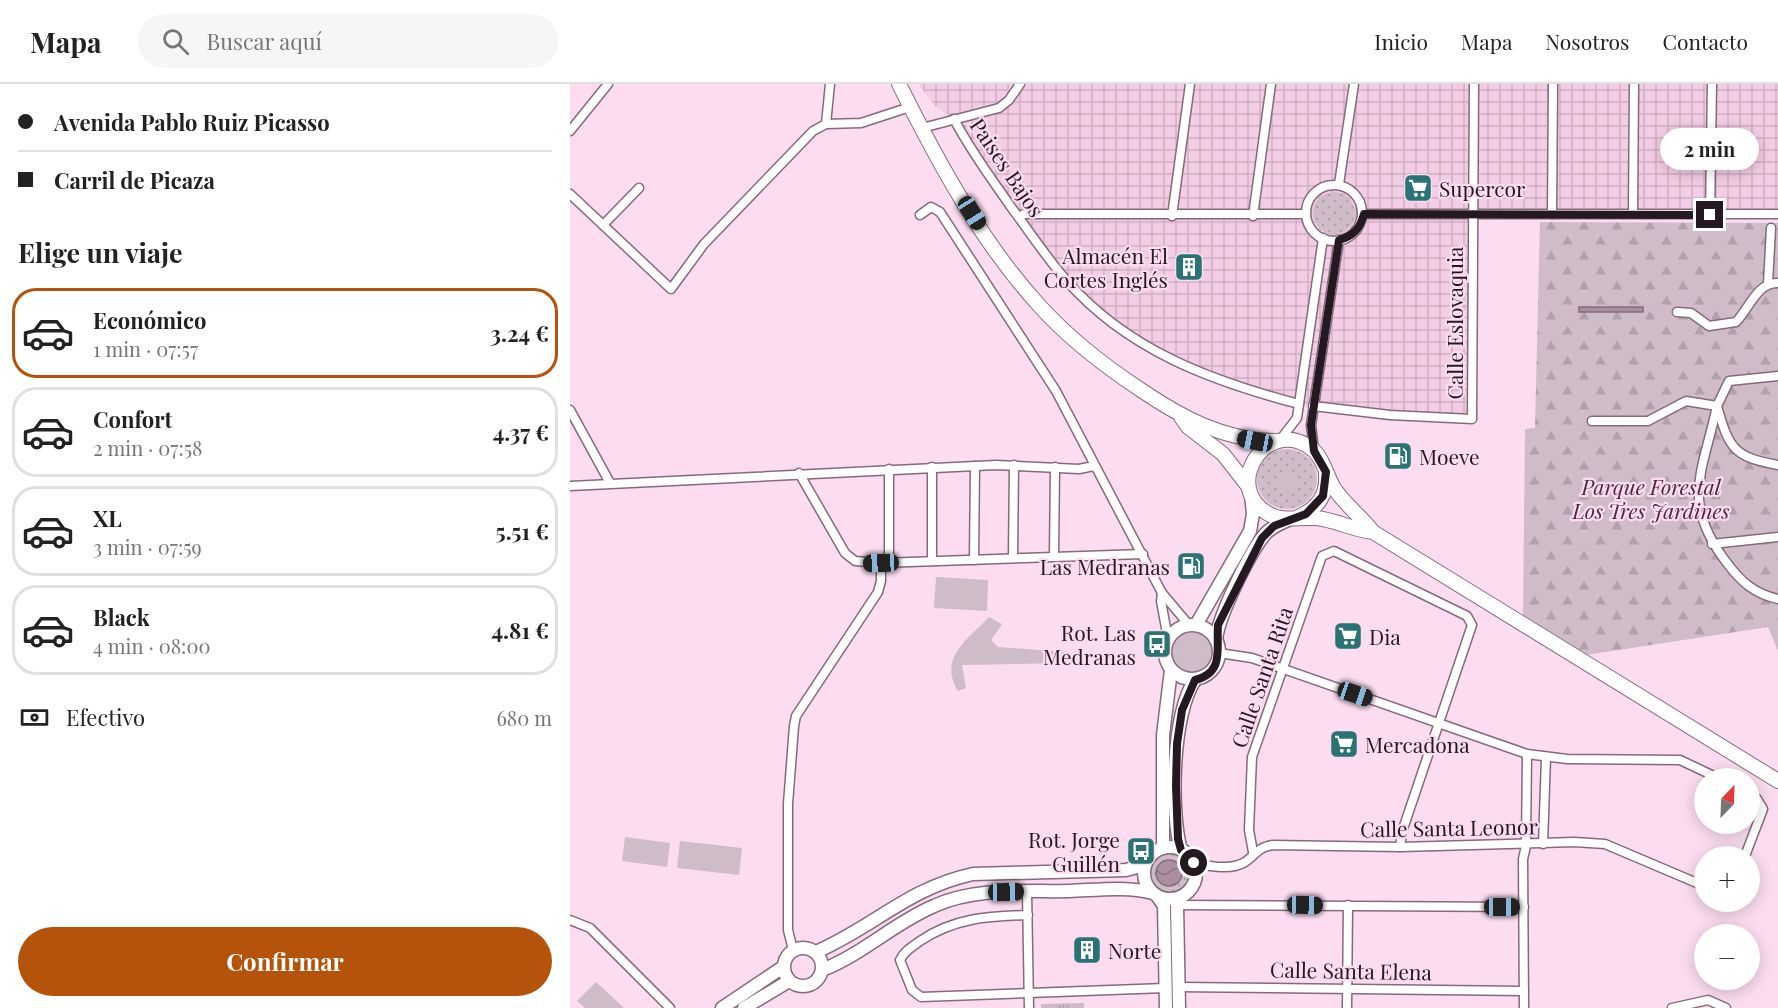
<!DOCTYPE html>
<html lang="es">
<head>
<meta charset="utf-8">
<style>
  :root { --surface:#fff; --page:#f6f6f6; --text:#222; --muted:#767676; --line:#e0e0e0; --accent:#b45309 }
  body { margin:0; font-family:"Playfair Display",serif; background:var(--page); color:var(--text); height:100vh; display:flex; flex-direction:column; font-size:22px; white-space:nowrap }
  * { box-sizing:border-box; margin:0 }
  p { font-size:20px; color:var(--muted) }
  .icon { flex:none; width:33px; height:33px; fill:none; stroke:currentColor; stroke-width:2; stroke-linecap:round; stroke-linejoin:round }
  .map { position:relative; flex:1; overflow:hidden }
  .drawer { display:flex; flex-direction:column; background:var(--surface); width:570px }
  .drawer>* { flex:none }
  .guide { display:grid; align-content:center; height:132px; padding:0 18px; background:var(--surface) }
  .needle { width:39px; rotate:23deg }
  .fabs { position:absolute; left:1124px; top:684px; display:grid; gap:12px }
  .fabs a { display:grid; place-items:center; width:66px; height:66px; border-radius:50%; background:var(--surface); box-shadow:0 3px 15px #0003; font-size:30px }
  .end { position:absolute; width:27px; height:27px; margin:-14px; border:8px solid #241920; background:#fff; box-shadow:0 0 0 3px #fff }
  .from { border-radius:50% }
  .bubble { position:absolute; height:42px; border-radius:21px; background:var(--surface); box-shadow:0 3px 15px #0003; font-size:20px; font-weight:700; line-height:42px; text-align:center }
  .car { position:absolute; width:18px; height:36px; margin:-18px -9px; border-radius:8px; box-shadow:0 0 4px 2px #0007; background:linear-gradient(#222 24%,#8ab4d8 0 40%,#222 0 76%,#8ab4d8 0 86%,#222 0) }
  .guide b { display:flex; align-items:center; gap:21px; height:57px; font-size:22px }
  .guide b+b { border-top:2px solid var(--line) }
  .guide i { width:15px; height:15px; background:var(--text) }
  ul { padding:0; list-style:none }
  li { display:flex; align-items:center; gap:18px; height:90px; margin:0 12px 9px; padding:0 6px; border:3px solid var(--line); border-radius:24px }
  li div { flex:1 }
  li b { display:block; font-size:22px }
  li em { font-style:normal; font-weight:700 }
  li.current { border-color:var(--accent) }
  li>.icon { width:54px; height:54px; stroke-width:1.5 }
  h2 { padding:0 18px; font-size:27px; line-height:72px }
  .pay { display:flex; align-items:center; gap:15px; height:66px; padding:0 18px; font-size:22px }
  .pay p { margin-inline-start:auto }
  .action { display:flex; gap:12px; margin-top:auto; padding:12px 18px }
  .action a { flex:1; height:69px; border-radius:36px; background:var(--accent); color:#fff; font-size:24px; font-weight:700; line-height:69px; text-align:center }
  header { display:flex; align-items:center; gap:36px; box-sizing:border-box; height:84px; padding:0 30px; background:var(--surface); border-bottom:2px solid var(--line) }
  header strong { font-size:28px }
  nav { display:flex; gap:33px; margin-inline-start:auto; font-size:21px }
  .search { width:420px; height:54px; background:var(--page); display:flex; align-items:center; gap:15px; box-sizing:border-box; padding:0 21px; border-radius:33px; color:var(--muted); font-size:22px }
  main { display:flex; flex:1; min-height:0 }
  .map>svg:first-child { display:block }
</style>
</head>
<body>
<header>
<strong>Mapa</strong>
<div class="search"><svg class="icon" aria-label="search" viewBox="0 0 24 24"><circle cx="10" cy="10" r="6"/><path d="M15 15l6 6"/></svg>Buscar aquí</div>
<nav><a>Inicio</a><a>Mapa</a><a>Nosotros</a><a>Contacto</a></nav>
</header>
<main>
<section class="drawer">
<div class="guide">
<b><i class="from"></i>Avenida Pablo Ruiz Picasso</b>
<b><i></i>Carril de Picaza</b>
</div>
<h2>Elige un viaje</h2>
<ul>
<li class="current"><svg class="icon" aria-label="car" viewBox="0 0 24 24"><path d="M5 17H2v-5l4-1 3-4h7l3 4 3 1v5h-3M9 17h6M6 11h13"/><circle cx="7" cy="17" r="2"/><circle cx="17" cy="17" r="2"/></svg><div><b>Económico</b><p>1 min · 07:57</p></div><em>3.24 €</em></li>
<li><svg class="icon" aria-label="car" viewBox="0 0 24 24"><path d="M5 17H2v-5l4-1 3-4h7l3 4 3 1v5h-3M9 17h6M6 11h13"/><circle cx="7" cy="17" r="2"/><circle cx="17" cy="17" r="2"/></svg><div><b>Confort</b><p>2 min · 07:58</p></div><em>4.37 €</em></li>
<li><svg class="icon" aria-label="car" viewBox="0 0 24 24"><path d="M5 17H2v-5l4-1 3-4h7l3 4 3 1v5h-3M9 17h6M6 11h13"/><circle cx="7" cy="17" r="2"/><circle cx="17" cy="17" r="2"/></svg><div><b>XL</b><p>3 min · 07:59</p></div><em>5.51 €</em></li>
<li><svg class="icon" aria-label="car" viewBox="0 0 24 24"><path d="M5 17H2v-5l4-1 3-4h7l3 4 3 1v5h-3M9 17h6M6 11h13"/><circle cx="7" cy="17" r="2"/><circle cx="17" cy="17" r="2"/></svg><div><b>Black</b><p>4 min · 08:00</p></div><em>4.81 €</em></li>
</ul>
<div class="pay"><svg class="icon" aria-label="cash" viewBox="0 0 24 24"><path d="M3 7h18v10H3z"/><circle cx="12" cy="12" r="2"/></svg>Efectivo<p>680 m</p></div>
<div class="action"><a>Confirmar</a></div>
</section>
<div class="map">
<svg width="1208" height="924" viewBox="0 0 1208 924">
  <defs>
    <pattern id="industrial-grid" width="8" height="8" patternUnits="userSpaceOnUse" patternTransform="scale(1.5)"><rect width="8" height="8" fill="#f3cde5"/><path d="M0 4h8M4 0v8" fill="none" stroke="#d0afc4"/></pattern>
    <pattern id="grass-dots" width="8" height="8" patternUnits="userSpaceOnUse" patternTransform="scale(1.5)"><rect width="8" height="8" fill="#d0bcc9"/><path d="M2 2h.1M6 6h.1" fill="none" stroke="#b2a1ac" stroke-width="1.8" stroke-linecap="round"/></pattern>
    <pattern id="forest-firs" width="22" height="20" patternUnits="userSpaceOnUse" patternTransform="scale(1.5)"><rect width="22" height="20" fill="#d0bcc9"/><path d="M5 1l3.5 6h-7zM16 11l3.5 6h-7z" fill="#b2a1ac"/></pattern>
    <pattern id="park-tufts" width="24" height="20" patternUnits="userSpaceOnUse" patternTransform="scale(1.5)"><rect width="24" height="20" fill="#d0bcc9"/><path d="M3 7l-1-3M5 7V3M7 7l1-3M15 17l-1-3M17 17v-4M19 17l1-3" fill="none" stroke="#b2a1ac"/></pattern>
    <pattern id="water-waves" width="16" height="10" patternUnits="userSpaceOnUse" patternTransform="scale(1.5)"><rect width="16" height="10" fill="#ab8fa1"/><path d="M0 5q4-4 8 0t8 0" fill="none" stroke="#8b7483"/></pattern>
  </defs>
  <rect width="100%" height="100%" fill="#fbdcf0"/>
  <!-- industrial -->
  <polygon fill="url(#industrial-grid)" points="348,0 1208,0 1208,130 903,131 902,335 743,322 684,308 562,253 497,197 384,35 365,22"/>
  <!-- grass -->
  <g fill="url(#grass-dots)">
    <circle cx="764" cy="129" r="21"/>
    <circle cx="717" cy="395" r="30"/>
    <circle cx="599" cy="789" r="20"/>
  </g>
  <!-- forest -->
  <g fill="url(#forest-firs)">
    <polygon points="970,138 1208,139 1208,567 1198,543 1016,571 953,532 955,345 965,344"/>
    <circle cx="717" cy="396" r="10"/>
  </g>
  <!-- park -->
  <polygon fill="url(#park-tufts)" points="514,919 514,924 471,924 471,920"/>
  <!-- garden -->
  <g fill="#d0bcc9">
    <polygon points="366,493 418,496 417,527 364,524"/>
    <path d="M419,533l13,7 -11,16 7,7 68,5 -1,11 -103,2 4,23 -8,3c-20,-33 9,-51 31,-74z"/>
    <circle cx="622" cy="568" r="20"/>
    <polygon points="55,753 100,759 97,783 52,777"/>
    <polygon points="110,757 172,764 169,791 107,784"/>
    <polygon points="26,898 54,924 15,924 7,917"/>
  </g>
  <!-- water -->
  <g fill="url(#water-waves)" stroke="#826c7a" stroke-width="1.5">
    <rect x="1009" y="223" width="64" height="5"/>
    <circle cx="599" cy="789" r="13"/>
  </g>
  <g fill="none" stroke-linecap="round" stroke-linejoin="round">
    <!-- street casing -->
    <g stroke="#856a7c" stroke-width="11">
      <g id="street">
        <path d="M384,35c16,31 37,59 57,88 18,24 35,50 55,73 61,70 145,101 233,124"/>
        <polyline points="256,40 260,0"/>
        <polyline points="352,44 429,24 439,16 450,0"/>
        <polyline points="0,47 38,0"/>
        <polyline points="769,100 784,0"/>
        <circle cx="764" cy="129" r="28"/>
        <polyline points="0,110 101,205 134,160 243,47 256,40 291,39 340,23"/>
        <polyline points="1063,129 1064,0"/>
        <polyline points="793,130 1208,130"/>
        <polyline points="982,130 983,0"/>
        <polyline points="350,131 361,123 370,128 486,307 592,509 619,541"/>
        <polyline points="1140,131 1142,0"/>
        <polyline points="602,132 620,0"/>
        <polyline points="683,132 701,0"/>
        <polyline points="449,133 454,130 735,130"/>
        <polyline points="33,141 69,104"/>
        <polyline points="1198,200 1201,144"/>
        <path d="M1107,228l14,1 18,13 27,-4c13,-13 21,-40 42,-39"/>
        <path d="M1208,292l-49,5 -12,25c12,42 16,51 61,59"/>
        <polyline points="743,322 820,331 902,335 904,0"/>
        <polyline points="0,326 40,399"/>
        <path d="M1022,337h56l38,-20 31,5c-14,66 -37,96 10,157 14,19 28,31 51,36"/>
        <polyline points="710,356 727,334 753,154"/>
        <polyline points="744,366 741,341 769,156"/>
        <polyline points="362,383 362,477"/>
        <polyline points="229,389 275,469 285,477 311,479"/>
        <polyline points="0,402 426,381 509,385 524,382"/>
        <polyline points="1142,460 1208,453"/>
        <polyline points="484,473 485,383"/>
        <polyline points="443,474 444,381"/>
        <polyline points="404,476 405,382"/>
        <polyline points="319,479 319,385"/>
        <polyline points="592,509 591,517 598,555"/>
        <polyline points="649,569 682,574 957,670 997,675 1110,676 1148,694"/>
        <polyline points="973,760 976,673"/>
        <polyline points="683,768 679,746 682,673 752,472 764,467 897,532 902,541 832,748 830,763"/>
        <polyline points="1175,772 1193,725 1187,715 1179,710"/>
        <path d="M624,779c16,3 36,8 51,-1 12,-8 11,-14 28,-17l127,2 174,-5 31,2 99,42"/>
        <polyline points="457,808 459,924"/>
        <polyline points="607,821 954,823"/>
        <path d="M458,831c-40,1 -74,3 -108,26 -8,6 -16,10 -20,19l12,30 9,7 244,-9"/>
        <polyline points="0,836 20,844 100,924"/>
        <polyline points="223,866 218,846 218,720 224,642 226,632 308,508 311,497 311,479 573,470"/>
        <polyline points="609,903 954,907"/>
        <polyline points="777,924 778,821"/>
        <polyline points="954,924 953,775 956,762 957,670"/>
        <polyline points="1102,924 1138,916 1156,924"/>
      </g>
    </g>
    <!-- secondary casing -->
    <g stroke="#856a7c" stroke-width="15">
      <g id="secondary">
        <circle cx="622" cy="568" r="27"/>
        <polyline points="626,541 680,447 683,430 681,410"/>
        <path d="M646,556c2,-23 34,-89 50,-107 7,-7 16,-10 24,-14"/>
        <circle cx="600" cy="789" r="26"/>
        <polyline points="593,764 593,651 601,586"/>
        <path d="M611,766c-11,-38 -9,-137 14,-170"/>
        <polyline points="588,813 594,822 596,924"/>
        <circle cx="233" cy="883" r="19"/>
        <path d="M246,868c58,-25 92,-64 157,-78l153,-4 19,-5"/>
        <path d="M252,886c41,-16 72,-47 112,-64 41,-19 91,-14 136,-15 27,-1 56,-5 83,2"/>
        <polyline points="152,924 213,883"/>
        <polyline points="174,924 219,897"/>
        <polyline points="609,924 607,821 610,813"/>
      </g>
    </g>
    <!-- primary casing -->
    <g stroke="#856a7c" stroke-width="16">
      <g id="primary">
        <path d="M329,0c38,76 81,156 138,219 30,34 66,62 104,87 41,28 83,50 133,51"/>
        <polyline points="611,333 618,343 653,370 678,402"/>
        <path d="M728,433c19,-8 30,-22 28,-43"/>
        <path d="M803,448c-20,-2 -37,-12 -57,-14 -17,-1 -35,4 -49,-5 -44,-27 -2,-94 41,-67 15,9 17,27 26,42 11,17 27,28 39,44l405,249"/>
      </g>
    </g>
    <!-- street -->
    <use href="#street" stroke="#fff" stroke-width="8"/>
    <!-- secondary -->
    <use href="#secondary" stroke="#fff" stroke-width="12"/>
    <!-- primary -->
    <use href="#primary" stroke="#fff" stroke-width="14"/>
  </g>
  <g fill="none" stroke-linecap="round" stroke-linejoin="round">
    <!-- route -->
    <path stroke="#241920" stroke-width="8" d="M624,779l-13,-13 -3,-11 -2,-53 1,-42 5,-34 13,-30c30,-7 21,-32 23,-55l44,-87 12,-12 32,-12 17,-18 3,-24 -12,-21 -3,-26 28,-185c14,-4 21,-11 25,-26l346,1"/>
  </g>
  <!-- icons -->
  <defs>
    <g id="supermarket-square" transform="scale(1.5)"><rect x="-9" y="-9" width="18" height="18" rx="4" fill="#297374" stroke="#fbdcf0"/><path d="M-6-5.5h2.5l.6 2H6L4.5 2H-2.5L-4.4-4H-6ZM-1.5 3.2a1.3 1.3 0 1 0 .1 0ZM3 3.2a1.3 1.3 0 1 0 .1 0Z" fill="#fff"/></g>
    <g id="building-square" transform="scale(1.5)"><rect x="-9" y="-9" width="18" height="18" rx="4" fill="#297374" stroke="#fbdcf0"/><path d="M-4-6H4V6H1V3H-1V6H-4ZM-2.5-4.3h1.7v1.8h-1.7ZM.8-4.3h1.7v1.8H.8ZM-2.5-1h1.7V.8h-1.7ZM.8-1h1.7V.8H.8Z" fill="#fff"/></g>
    <g id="fuel-square" transform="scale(1.5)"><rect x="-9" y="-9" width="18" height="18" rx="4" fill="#297374" stroke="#fbdcf0"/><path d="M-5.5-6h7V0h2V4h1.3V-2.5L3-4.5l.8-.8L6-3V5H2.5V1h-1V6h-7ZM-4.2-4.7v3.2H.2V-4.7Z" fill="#fff"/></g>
    <g id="bus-square" transform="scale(1.5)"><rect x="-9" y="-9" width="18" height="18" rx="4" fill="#297374" stroke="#fbdcf0"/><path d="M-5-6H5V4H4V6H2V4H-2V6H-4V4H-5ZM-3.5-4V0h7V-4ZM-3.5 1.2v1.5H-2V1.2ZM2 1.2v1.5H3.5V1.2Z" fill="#fff"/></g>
  </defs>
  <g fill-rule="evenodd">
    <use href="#supermarket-square" x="848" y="104"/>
    <use href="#building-square" x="619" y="183"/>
    <use href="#fuel-square" x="828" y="372"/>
    <use href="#fuel-square" x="621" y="482"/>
    <use href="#supermarket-square" x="778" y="552"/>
    <use href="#bus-square" x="587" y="560"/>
    <use href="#supermarket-square" x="774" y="660"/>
    <use href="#bus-square" x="571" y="767"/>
    <use href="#building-square" x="517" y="866"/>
  </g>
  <g text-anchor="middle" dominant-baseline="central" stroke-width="4.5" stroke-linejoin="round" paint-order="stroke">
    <!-- street labels -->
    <g font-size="21" fill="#241920" stroke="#fbdcf0">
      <text transform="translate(438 83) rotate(56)">Paises Bajos</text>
      <text transform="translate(884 239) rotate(-90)">Calle Eslovaquia</text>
      <text transform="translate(691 593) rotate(-71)">Calle Santa Rita</text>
      <text transform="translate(879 743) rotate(-1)">Calle Santa Leonor</text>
      <text transform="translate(781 886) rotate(1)">Calle Santa Elena</text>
    </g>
    <!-- poi labels -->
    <g font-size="21" fill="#241920" stroke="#fbdcf0" text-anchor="start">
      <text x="869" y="104">Supercor</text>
      <text x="598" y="171" text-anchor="end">Almacén El<tspan x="598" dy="24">Cortes Inglés</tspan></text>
      <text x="849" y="372">Moeve</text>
      <text x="600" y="482" text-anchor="end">Las Medranas</text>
      <text x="566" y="548" text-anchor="end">Rot. Las<tspan x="566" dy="24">Medranas</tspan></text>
      <text x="799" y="552">Dia</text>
      <text x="795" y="660">Mercadona</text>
      <text x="550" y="755" text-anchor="end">Rot. Jorge<tspan x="550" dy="24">Guillén</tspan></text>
      <text x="538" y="866">Norte</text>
    </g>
    <!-- park labels -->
    <g font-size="21" font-style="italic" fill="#4f2743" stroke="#fbdcf0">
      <text x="1081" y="402">Parque Forestal<tspan x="1081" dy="24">Los Tres Jardines</tspan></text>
    </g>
  </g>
</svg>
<div class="fabs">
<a><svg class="needle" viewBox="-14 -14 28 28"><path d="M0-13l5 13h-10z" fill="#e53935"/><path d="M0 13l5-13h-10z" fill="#767676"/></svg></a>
<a>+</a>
<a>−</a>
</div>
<i class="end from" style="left:624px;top:779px"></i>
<i class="end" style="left:1140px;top:131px"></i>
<div class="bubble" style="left:1090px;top:44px;width:99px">2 min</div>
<i class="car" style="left:402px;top:129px;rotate:148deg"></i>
<i class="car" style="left:685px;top:357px;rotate:281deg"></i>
<i class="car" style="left:311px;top:479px;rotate:268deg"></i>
<i class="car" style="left:785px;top:610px;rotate:109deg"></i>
<i class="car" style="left:436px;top:808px;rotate:89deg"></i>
<i class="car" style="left:735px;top:821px;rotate:91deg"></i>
<i class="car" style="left:932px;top:823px;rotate:90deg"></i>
</div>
</main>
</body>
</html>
